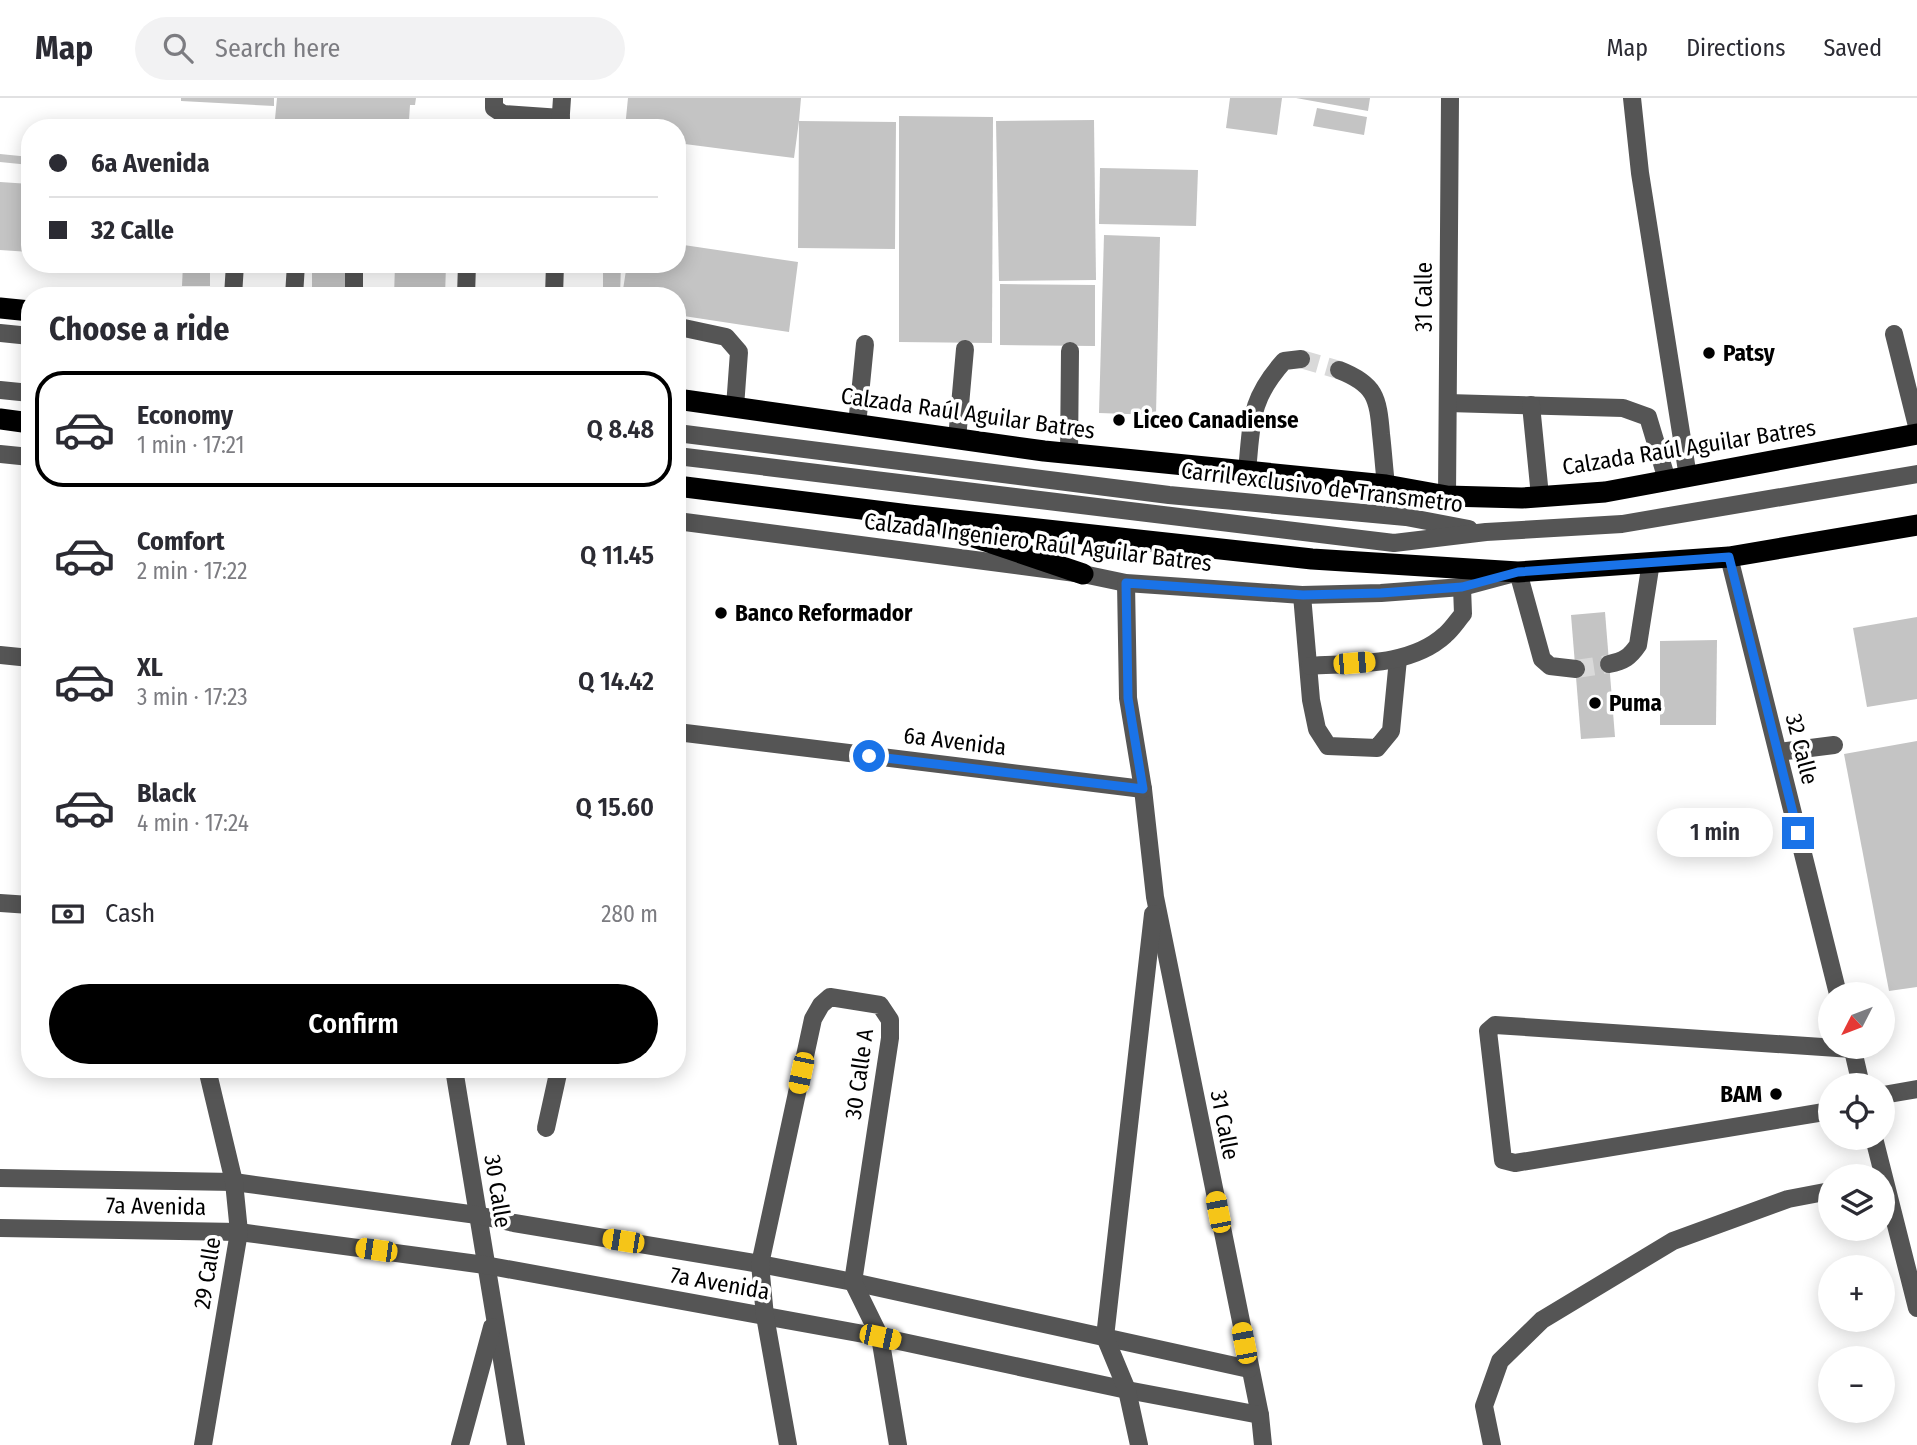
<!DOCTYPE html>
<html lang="en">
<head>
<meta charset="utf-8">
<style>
  :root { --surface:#fff; --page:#f2f2f3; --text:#2b2b33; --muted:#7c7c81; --line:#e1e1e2; --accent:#000 }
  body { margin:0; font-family:"Fira Sans Condensed",sans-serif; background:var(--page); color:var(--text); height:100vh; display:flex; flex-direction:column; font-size:26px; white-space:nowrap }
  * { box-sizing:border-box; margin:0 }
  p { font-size:23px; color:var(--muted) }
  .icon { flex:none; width:38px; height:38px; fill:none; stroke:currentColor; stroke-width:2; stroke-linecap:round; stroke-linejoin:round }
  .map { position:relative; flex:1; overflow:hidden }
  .side { position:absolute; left:21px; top:189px; width:665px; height:791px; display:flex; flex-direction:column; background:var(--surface); border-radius:28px; box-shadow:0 4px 18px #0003 }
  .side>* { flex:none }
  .guide { position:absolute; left:21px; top:21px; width:665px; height:154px; border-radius:28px; box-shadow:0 4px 18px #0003; display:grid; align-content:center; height:154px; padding:0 28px; background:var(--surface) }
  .needle { width:46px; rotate:228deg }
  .fabs { position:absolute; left:1818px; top:884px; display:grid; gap:14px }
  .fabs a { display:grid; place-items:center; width:77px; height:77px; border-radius:50%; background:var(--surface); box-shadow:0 4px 18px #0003; font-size:35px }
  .end { position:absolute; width:32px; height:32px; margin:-16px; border:9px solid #1a73e8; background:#fff; box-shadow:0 0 0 4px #fff }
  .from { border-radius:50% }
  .bubble { position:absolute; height:49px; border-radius:24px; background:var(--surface); box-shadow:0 4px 18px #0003; font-size:23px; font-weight:600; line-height:49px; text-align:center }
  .car { position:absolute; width:21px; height:42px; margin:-21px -10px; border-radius:9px; box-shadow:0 0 5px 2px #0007; background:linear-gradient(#f5c518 24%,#345 0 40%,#f5c518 0 76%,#345 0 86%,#f5c518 0) }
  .guide b { display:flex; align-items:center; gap:24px; height:66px; font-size:26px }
  .guide b+b { border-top:2px solid var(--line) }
  .guide i { width:18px; height:18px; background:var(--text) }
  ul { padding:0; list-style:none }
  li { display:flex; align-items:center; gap:21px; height:116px; margin:0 14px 10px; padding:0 14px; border:4px solid transparent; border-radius:28px }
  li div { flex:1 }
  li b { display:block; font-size:26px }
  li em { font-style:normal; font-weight:600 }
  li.active { border-color:var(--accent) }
  li>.icon { width:63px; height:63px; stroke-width:1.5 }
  h2 { padding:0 28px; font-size:32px; line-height:84px }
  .pay { display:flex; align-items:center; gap:18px; height:77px; padding:0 28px; font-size:26px }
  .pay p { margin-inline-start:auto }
  .cta { display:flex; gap:14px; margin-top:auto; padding:14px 28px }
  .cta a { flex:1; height:80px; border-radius:42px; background:var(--accent); color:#fff; font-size:28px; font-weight:600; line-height:80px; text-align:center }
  header { display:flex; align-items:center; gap:42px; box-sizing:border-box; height:98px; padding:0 35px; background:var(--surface); border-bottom:2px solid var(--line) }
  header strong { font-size:33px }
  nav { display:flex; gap:38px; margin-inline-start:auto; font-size:24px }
  .search { width:490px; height:63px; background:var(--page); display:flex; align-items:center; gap:18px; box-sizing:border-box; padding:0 24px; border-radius:38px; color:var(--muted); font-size:26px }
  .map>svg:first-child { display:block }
</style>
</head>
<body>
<header>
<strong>Map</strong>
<div class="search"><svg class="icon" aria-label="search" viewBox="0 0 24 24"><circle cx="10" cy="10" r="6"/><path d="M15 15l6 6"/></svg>Search here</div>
<nav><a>Map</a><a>Directions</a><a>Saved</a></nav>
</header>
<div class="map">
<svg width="1917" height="1347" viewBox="0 0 1917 1347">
  <rect width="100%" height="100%" fill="#fff"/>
  <!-- building -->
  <g fill="#c4c4c4">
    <polygon points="181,0 274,0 274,8 181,3"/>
    <polygon points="277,0 416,0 415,7 410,7 409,22 414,23 414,27 421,27 421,30 352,30 275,21"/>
    <polygon points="628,0 801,0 799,23 896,24 895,151 798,150 799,23 794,60 677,45 677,30 625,30"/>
    <polygon points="1230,0 1282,0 1277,37 1226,30"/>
    <polygon points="1296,0 1370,0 1368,13"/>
    <polygon points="1317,10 1367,19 1364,37 1313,28"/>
    <polygon points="899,18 993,19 992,245 899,244"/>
    <polygon points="1094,22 1096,182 999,183 996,23"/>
    <polygon points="0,56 30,59 30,67 0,64"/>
    <polygon points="1100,70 1198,72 1196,128 1099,126"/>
    <polygon points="0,84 30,86 30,154 0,152"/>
    <polygon points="1104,137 1160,139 1156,317 1099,315"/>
    <polygon points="677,146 798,164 789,234 677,217 677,198 622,198 627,166 677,166"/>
    <polygon points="183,166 210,166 210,188 182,188"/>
    <polygon points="312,166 346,166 345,198 312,198"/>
    <polygon points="395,166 446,166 445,198 394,198"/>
    <polygon points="603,166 621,166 620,198 603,198"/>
    <polygon points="1000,186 1095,187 1095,248 1000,247"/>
    <polygon points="1605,514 1615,639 1581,641 1571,517"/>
    <polygon points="1917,519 1917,601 1867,609 1853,530"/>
    <polygon points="1717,542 1716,627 1660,627 1660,543"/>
    <polygon points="1917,643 1917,889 1889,893 1844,656"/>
  </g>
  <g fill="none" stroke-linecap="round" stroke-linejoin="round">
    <!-- minor-tunnel -->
    <g stroke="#d9d9d9" stroke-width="18" stroke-dasharray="18 9" stroke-linecap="butt">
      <polyline points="1301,261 1339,272"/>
      <polyline points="1576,571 1609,566"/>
    </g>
    <!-- minor -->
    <g stroke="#555" stroke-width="18">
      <polyline points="494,0 494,10 503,16 561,20"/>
      <polyline points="1632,0 1640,75 1688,379"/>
      <polyline points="560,30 562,0"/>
      <polyline points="233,198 235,166"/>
      <polyline points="294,198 296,166"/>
      <polyline points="354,198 354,166"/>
      <polyline points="466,198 467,166"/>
      <polyline points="554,198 555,166"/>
      <polyline points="684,230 726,239 739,254 735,309"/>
      <polyline points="0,235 30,238"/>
      <polyline points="1894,236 1917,328"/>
      <path d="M1339,272c36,14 39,27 42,64 2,17 3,34 5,51"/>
      <polyline points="0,292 30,295"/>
      <polyline points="1448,305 1623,310 1648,319 1667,382"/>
      <polyline points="1531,307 1540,398"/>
      <polyline points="857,327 865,246"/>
      <polyline points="677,335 1169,397 1406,419 1469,431"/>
      <polyline points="957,341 965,251"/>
      <polyline points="0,356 30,359"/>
      <polyline points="1069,356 1070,253"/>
      <polyline points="677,358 1394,445 1486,434 1622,426 1917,376"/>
      <path d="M1247,373c5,-49 2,-71 37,-110l17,-2"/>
      <polyline points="1447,398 1450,0"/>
      <polyline points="677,423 1083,476 1126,485 1302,497 1381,495 1462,489 1518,474 1542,561 1550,568 1576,571"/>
      <polyline points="1729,459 1838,896"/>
      <polyline points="1126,485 1128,600 1143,691 1155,799 1260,1317 1263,1347"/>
      <polyline points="1302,497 1311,602 1317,631 1328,648 1377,650 1391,633 1398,561"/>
      <polyline points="0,557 30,560"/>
      <path d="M1609,566c15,-3 21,-7 29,-19l13,-83"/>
      <path d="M1310,568c43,-3 100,1 135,-31 7,-6 12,-14 18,-21l-1,-27"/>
      <polyline points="677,634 1143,691"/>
      <polyline points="1778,654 1834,647"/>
      <polyline points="0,805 30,807"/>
      <polyline points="1852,948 1861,987"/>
      <polyline points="454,971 516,1347"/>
      <polyline points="1883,997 1917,991"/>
      <polyline points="1830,1013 1515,1065 1503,1062 1488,933 1495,927 1852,951"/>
      <polyline points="546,1030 559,971"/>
      <polyline points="1874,1040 1917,1210"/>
      <polyline points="0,1080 234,1084 477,1117 514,1125 760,1166 853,1184 1249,1271"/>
      <polyline points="0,1130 239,1134 485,1167 880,1239 1127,1292 1260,1317"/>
      <polyline points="203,1347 239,1134 234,1084 207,971"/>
      <polyline points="460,1347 492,1229"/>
      <polyline points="788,1347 765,1218 760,1166 813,921 821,907 830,899 880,907 890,922 890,940 853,1184 880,1239 898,1347"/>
      <polyline points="1139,1347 1127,1292 1105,1239 1153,816"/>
      <polyline points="1492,1347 1484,1308 1500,1263 1542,1222 1673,1143 1788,1101 1830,1093"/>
    </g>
    <!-- highway -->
    <g stroke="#000" stroke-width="21">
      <polyline points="0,210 30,213"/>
      <polyline points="677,301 1044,353 1386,387 1447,398 1522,400 1605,394 1917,336"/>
      <polyline points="0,321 30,325"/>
      <polyline points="677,388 909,417 1312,461 1518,474 1729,459 1917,427"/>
      <polyline points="947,430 1083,476"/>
    </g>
  </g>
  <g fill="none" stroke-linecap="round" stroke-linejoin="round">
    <!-- route -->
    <polyline stroke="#1a73e8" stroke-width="9" points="869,658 1143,691 1128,600 1126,485 1303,497 1381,495 1462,489 1518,474 1729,459 1798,735"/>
  </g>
  <!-- markers -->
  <g fill="#000" stroke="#fff" stroke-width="2.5">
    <circle cx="1709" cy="255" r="7"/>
    <circle cx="1119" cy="322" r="7"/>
    <circle cx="721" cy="515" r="7"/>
    <circle cx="1595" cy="605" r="7"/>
    <circle cx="1776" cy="996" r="7"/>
  </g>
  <g text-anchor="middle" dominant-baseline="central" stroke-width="7" stroke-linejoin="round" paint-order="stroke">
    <!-- street labels -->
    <g font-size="23" fill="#000" stroke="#fff">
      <text transform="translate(1424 199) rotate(-90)">31 Calle</text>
      <text transform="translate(968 315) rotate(8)">Calzada Raúl Aguilar Batres</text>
      <text transform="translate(1689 349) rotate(-9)">Calzada Raúl Aguilar Batres</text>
      <text transform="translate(1322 389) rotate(7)">Carril exclusivo de Transmetro</text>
      <text transform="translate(1038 444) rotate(7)">Calzada Ingeniero Raúl Aguilar Batres</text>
      <text transform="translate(955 643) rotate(7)">6a Avenida</text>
      <text transform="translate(1802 651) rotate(76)">32 Calle</text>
      <text transform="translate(859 976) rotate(-82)">30 Calle A</text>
      <text transform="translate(1225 1027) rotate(79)">31 Calle</text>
      <text transform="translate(498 1093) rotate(81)">30 Calle</text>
      <text transform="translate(156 1108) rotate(1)">7a Avenida</text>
      <text transform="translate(207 1175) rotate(-81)">29 Calle</text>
      <text transform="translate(720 1185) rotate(10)">7a Avenida</text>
    </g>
    <!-- poi labels -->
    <g font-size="23" font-weight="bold" fill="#000" stroke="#fff" text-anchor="start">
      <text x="1723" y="255">Patsy</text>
      <text x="1133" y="322">Liceo Canadiense</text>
      <text x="735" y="515">Banco Reformador</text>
      <text x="1609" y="605">Puma</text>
      <text x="1762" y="996" text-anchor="end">BAM</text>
    </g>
  </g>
</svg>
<div class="fabs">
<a><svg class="needle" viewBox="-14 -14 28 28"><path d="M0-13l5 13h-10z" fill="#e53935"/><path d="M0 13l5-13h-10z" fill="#7c7c81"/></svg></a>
<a><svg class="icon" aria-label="locate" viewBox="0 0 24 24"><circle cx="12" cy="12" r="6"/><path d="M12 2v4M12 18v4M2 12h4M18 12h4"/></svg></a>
<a><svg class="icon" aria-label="layers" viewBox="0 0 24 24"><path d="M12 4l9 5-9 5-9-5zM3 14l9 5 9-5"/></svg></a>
<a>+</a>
<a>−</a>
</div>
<i class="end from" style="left:869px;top:658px"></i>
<i class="end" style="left:1798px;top:735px"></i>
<div class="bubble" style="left:1657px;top:710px;width:116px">1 min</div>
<i class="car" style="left:1354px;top:565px;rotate:85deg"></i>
<i class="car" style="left:801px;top:975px;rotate:192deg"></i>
<i class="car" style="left:1218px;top:1114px;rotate:349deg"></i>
<i class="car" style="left:623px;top:1143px;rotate:279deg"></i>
<i class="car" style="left:376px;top:1152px;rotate:278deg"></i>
<i class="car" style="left:880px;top:1239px;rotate:102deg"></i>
<i class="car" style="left:1244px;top:1245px;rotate:349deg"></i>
<div class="guide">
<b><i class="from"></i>6a Avenida</b>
<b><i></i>32 Calle</b>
</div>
<section class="side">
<h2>Choose a ride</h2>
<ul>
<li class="active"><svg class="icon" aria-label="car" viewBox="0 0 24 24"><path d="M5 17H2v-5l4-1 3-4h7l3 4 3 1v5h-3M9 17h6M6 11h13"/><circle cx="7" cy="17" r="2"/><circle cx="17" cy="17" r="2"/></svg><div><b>Economy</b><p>1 min · 17:21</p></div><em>Q 8.48</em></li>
<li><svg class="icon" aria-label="car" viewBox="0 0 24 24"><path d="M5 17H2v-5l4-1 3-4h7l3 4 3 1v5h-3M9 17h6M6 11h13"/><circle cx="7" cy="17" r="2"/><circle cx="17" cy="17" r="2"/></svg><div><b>Comfort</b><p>2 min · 17:22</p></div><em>Q 11.45</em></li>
<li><svg class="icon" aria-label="car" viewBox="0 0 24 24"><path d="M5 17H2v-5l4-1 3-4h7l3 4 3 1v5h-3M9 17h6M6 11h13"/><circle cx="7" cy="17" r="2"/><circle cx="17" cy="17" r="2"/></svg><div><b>XL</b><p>3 min · 17:23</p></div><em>Q 14.42</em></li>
<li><svg class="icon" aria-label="car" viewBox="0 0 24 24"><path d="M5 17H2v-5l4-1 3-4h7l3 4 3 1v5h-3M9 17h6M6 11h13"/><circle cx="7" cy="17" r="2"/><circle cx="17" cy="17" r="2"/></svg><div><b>Black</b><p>4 min · 17:24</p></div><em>Q 15.60</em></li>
</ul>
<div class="pay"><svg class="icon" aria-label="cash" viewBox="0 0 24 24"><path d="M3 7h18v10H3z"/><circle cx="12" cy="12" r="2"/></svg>Cash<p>280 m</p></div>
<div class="cta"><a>Confirm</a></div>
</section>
</div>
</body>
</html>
